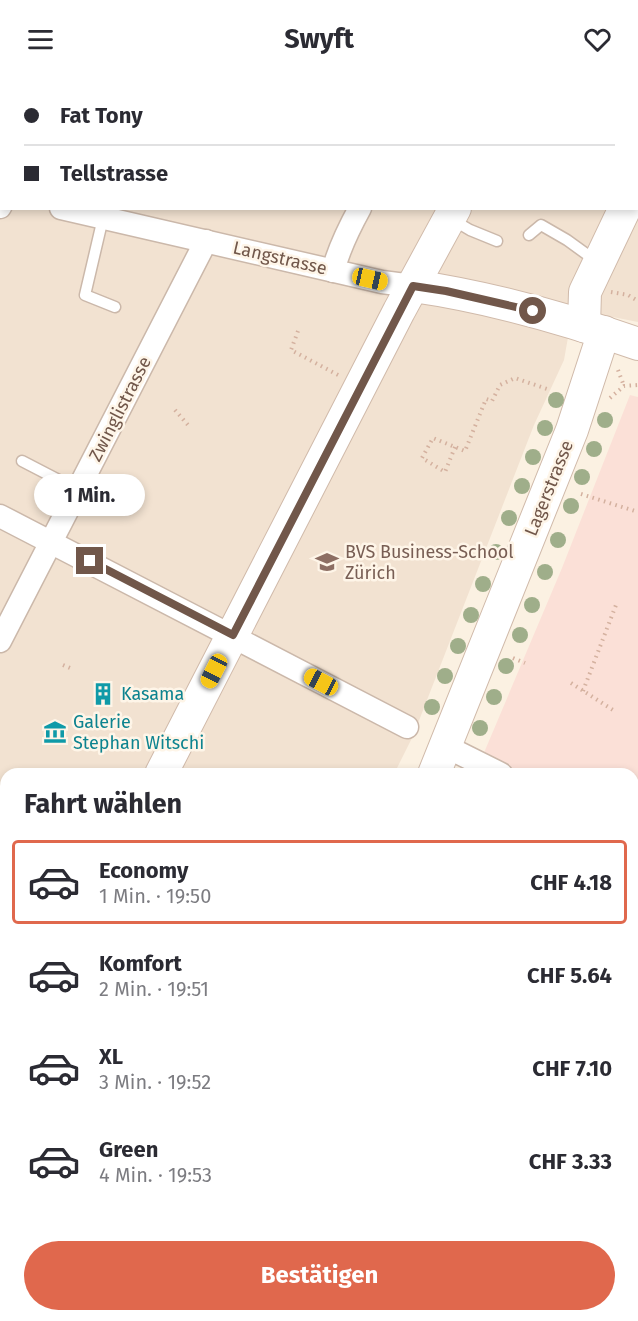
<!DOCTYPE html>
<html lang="de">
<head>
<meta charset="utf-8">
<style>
  :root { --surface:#fff; --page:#f7f7f7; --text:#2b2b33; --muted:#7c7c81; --line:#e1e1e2; --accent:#e0684d }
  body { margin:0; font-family:"Fira Sans",sans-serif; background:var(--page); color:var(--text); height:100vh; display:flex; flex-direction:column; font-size:22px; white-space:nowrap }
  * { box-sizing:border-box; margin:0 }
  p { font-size:20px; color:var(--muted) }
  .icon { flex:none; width:33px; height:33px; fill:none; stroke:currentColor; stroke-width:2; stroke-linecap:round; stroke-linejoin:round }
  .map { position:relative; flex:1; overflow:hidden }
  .side { position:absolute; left:0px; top:690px; width:639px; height:554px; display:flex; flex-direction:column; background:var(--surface); border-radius:18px 18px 0 0; box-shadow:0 3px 9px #0003 }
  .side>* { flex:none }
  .guide { position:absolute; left:0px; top:0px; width:639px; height:132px; box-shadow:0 3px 9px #0003; display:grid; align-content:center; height:132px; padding:0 24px; background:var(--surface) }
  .end { position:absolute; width:27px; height:27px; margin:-14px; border:8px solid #71574a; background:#fff; box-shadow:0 0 0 3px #fff }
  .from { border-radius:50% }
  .bubble { position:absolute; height:42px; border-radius:21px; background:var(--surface); box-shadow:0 3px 9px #0003; font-size:20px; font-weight:700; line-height:42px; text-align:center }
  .car { position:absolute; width:18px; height:36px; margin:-18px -9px; border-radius:8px; box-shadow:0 0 4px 2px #0007; background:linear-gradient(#f5c518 24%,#345 0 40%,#f5c518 0 76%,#345 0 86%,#f5c518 0) }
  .guide b { display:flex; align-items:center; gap:21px; height:57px; font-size:22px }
  .guide b+b { border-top:2px solid var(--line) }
  .guide i { width:15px; height:15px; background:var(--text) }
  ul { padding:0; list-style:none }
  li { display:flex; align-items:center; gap:18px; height:84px; margin:0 12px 9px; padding:0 12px; border:3px solid transparent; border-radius:6px }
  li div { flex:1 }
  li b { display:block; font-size:22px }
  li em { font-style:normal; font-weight:700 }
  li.active { border-color:var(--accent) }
  li>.icon { width:54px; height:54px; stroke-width:1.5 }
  h2 { padding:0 24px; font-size:27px; line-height:72px }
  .cta { display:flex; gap:12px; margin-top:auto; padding:12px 24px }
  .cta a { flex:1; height:69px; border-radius:36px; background:var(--accent); color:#fff; font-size:24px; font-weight:700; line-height:69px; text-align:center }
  header { display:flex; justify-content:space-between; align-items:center; height:78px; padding:0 24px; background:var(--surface); font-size:27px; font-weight:700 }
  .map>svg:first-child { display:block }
</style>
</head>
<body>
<header><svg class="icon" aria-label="menu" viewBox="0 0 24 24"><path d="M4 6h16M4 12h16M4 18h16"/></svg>Swyft<svg class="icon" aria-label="heart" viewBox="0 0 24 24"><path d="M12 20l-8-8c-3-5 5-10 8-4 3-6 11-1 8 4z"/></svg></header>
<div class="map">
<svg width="638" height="1243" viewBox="0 0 638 1243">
  <rect width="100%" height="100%" fill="#fbf1e2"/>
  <!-- residential -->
  <g fill="#f2e2d1" fill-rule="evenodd">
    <path d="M0,0h638v244l-65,-13 -9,51 -30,65 -121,311 -19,38h-388v134l-6,-3zM2,2h636v128h-636z"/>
    <polygon points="6,975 6,1238 86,1238 83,1243 0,1243 0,983"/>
  </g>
  <!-- commercial -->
  <g fill="#fbe0d7">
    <polygon points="630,317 638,319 638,782 633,792 633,696 475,696 562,490"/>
    <polygon points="167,1238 533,1238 532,1243 164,1243"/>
  </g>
  <!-- green -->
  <g fill="#d2e8c2">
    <polygon points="0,860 6,863 6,928 0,936"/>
    <polygon points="6,995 6,1047 0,1051 0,1002"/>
  </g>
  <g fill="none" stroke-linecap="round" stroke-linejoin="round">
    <!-- lane casing -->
    <g stroke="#cbb8aa" stroke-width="13">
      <g id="lane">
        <polyline points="342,2 343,0"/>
        <polyline points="0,12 2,13"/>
        <polyline points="103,140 85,217 115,229"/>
        <polyline points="453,142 470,152 497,163"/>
        <polyline points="529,157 541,147 567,162 596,183"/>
        <polyline points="22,383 78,412"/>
      </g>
    </g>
    <!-- street casing -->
    <g stroke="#cbb8aa" stroke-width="25">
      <g id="street">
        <polyline points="69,2 70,0"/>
        <polyline points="193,2 194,0"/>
        <polyline points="433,2 434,0"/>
        <polyline points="0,129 2,125"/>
        <polyline points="61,130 382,204 413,208"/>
        <path d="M333,193c6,-23 16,-43 27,-63"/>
        <polyline points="0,438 407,649"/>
        <polyline points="0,563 206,163"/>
        <polyline points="445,668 501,696"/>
        <polyline points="0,836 6,839"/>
        <polyline points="0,1187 6,1191"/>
        <polyline points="72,1238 79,1243"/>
        <polyline points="339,1243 340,1238"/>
      </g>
    </g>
    <!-- secondary casing -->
    <g stroke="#d0baaa" stroke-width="34">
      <g id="secondary">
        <polyline points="526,2 527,0"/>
        <polyline points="638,105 638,104"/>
        <path d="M413,208c77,11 151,32 225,58"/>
        <polyline points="584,248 585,214 625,130"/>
        <polyline points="161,696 399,233 455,130"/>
        <polyline points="434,696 572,352 604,254"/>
        <polyline points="0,962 6,954"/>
        <polyline points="120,1243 123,1238"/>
      </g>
    </g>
    <!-- path -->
    <g stroke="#d4b19f" stroke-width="4" stroke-dasharray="1.5 4.5" stroke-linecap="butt">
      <polyline points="611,214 628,217 638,223"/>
      <polyline points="298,253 291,272 340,298"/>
      <polyline points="618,292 624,308"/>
      <polyline points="610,320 624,308 638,307"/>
      <polyline points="175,332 188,347"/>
      <polyline points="455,369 445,394 422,380 433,360 465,373 486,321 492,323 500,307 515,300 550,312"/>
      <polyline points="581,416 638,434"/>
      <polyline points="513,580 525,585"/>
      <polyline points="63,587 70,590"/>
      <polyline points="571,605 613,632"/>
      <polyline points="583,613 616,527"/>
      <polyline points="633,741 638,729"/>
      <polyline points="633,1054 638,1055"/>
      <polyline points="0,1061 6,1062"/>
      <polyline points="0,1089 6,1090"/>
      <polyline points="0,1149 6,1140"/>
      <polyline points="536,1238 538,1243"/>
      <polyline points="526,1243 527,1238"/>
    </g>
    <!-- lane -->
    <use href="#lane" stroke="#fff" stroke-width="10"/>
    <!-- street -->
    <use href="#street" stroke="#fff" stroke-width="22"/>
    <!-- secondary -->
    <use href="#secondary" stroke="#fff" stroke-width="32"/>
    <!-- rail -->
    <g stroke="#b3a2c3" stroke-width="4.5" stroke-dasharray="9 6" stroke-linecap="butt">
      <polyline points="633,1022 638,1000"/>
      <polyline points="633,1083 638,1062"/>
      <polyline points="633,1202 638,1188"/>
      <polyline points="582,1243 584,1238"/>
      <polyline points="597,1243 598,1238"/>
      <polyline points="618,1243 620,1238"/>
      <polyline points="632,1243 638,1227"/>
    </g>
  </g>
  <!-- trees -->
  <g fill="#9fae8a">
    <circle cx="556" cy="322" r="8"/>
    <circle cx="605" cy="342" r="8"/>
    <circle cx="545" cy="350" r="8"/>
    <circle cx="594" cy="371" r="8"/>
    <circle cx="533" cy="379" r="8"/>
    <circle cx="582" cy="399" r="8"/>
    <circle cx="522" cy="408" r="8"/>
    <circle cx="571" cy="428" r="8"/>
    <circle cx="509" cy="440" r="8"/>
    <circle cx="558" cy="462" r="8"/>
    <circle cx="496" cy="474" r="8"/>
    <circle cx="545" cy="494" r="8"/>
    <circle cx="483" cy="506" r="8"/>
    <circle cx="532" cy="527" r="8"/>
    <circle cx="471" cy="537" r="8"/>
    <circle cx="520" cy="557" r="8"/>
    <circle cx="458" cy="568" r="8"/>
    <circle cx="506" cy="588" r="8"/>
    <circle cx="445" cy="598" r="8"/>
    <circle cx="494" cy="619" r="8"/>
    <circle cx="432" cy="629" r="8"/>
    <circle cx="480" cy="650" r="8"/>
  </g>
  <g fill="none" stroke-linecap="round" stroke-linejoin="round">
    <!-- route -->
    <polyline stroke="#71574a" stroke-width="8" points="90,483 233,557 413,208 446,213 533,233"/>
  </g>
  <!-- icons -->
  <defs>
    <g id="university-bare" transform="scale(1.8)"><path d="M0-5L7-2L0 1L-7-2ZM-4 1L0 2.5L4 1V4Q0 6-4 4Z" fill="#8d6e63" stroke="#fef5e8" stroke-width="2.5" paint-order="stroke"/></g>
    <g id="building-bare" transform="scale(1.8)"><path d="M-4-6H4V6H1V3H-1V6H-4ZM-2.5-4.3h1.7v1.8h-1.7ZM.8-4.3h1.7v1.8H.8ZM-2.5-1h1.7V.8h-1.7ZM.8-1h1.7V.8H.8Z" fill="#0f9aa8" stroke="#fef5e8" stroke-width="2.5" paint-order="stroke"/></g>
    <g id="museum-bare" transform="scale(1.8)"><path d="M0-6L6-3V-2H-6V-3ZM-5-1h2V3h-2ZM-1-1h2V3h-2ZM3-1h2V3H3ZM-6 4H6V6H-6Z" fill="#0f9aa8" stroke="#fef5e8" stroke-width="2.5" paint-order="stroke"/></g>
  </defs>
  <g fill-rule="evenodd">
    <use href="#university-bare" x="327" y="484"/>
    <use href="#building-bare" x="103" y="616"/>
    <use href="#museum-bare" x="55" y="654"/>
  </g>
  <g text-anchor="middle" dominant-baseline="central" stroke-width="5" stroke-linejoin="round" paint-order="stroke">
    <!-- street labels -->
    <g font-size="18" fill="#71574a" stroke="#fef5e8">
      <text transform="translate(280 180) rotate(13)">Langstrasse</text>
      <text transform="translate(120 331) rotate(-63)">Zwinglistrasse</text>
      <text transform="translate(549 410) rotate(-68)">Lagerstrasse</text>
    </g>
    <!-- education labels -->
    <g font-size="18" fill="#785e54" stroke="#fef5e8" text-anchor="start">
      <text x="345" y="474">BVS Business-School<tspan x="345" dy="21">Zürich</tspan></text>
    </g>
    <!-- culture labels -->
    <g font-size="18" fill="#0d838f" stroke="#fef5e8" text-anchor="start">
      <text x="121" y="616">Kasama</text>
      <text x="73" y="644">Galerie<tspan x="73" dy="21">Stephan Witschi</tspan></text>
    </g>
  </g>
</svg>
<i class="end from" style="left:533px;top:233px"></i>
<i class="end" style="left:90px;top:483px"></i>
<div class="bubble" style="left:34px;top:396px;width:111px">1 Min.</div>
<i class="car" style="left:370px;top:201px;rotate:103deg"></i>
<i class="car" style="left:214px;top:593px;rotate:207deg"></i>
<i class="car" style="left:321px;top:604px;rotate:298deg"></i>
<div class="guide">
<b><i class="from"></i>Fat Tony</b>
<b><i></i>Tellstrasse</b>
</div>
<section class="side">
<h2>Fahrt wählen</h2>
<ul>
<li class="active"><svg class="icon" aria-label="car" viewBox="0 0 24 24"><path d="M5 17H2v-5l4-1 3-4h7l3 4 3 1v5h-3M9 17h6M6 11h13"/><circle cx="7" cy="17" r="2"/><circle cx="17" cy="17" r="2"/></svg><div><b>Economy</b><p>1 Min. · 19:50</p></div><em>CHF 4.18</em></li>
<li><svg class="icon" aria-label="car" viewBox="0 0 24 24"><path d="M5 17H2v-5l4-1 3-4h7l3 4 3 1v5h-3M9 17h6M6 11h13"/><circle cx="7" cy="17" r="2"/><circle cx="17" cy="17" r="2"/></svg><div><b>Komfort</b><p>2 Min. · 19:51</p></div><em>CHF 5.64</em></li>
<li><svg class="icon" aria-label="car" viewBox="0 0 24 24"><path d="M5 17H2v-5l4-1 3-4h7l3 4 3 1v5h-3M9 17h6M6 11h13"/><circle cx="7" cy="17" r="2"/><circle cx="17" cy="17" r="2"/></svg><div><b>XL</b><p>3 Min. · 19:52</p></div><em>CHF 7.10</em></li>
<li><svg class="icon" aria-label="car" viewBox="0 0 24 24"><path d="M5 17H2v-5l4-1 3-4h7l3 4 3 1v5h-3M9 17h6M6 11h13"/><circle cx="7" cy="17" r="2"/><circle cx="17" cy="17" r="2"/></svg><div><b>Green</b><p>4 Min. · 19:53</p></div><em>CHF 3.33</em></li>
</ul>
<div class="cta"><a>Bestätigen</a></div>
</section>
</div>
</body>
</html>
